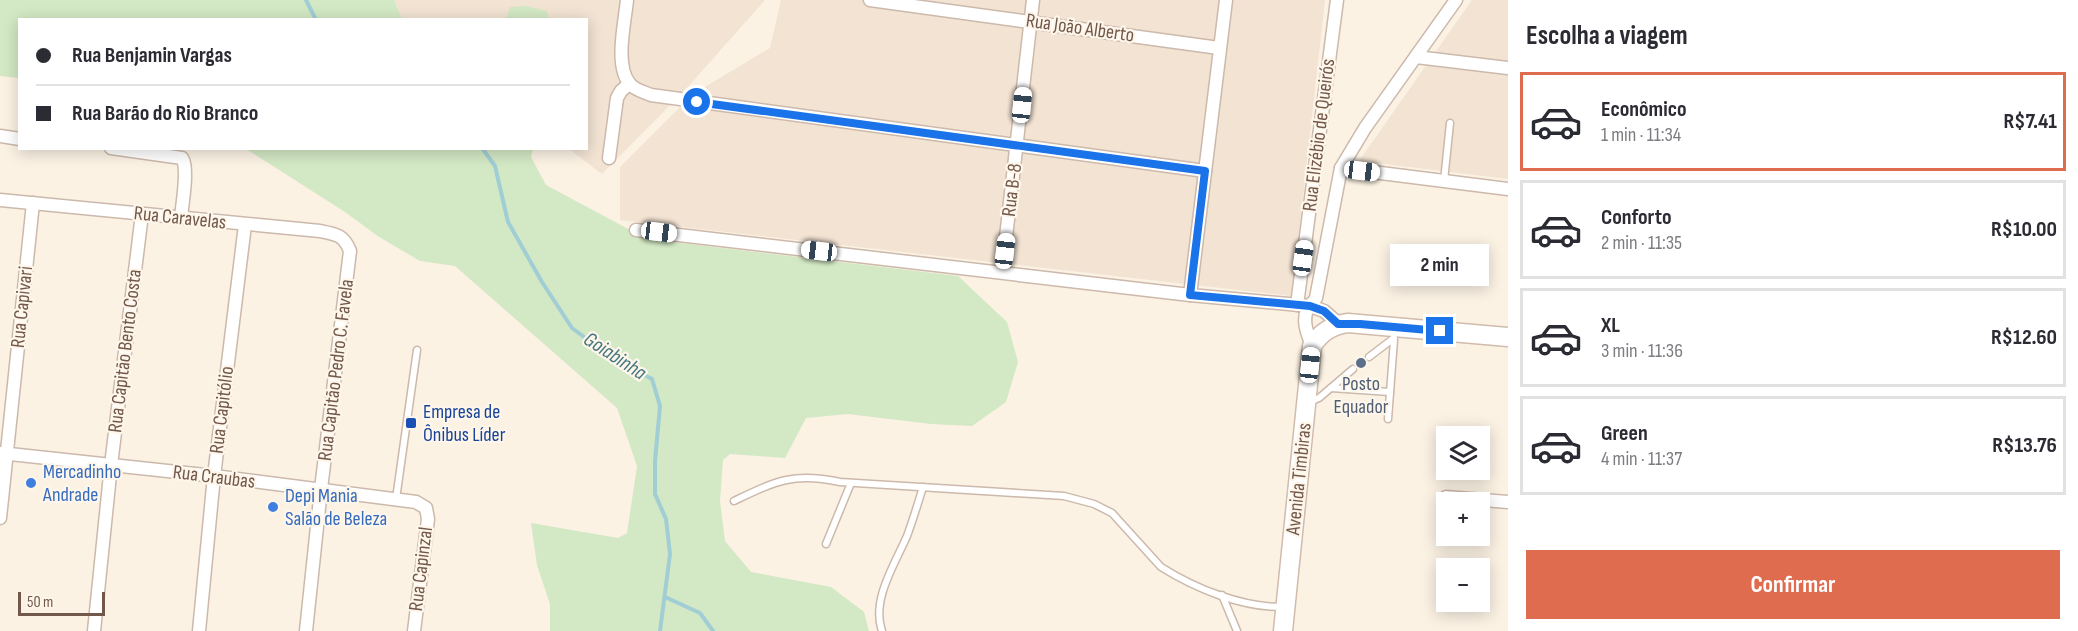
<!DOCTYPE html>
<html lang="pt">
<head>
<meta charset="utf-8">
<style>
  :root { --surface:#fff; --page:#f2f2f3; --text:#2b2b33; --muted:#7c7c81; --line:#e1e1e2; --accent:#df6c4f }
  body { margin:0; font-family:"Sofia Sans Condensed",sans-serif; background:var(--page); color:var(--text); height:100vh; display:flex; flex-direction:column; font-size:22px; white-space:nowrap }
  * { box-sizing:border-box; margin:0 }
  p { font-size:20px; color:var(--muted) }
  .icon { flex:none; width:33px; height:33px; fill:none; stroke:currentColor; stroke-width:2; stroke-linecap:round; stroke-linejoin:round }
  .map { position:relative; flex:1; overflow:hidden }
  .drawer { display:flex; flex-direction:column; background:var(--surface); width:570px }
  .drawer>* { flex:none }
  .top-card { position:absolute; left:18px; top:18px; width:570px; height:132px; border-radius:0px; box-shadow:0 3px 15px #0003; display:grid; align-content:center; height:132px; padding:0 18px; background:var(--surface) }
  .controls { position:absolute; left:1436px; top:426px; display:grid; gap:12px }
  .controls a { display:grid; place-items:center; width:54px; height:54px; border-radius:0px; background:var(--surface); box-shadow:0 3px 15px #0003; font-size:30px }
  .scale { position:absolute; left:18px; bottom:15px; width:87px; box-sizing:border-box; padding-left:6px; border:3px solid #72584b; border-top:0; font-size:16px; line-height:21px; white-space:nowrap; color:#72584b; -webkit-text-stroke:4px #fef6ea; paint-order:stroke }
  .end { position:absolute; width:27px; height:27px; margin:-14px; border:8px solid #1a73e8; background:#fff; box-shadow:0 0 0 3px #fff }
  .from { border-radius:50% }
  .bubble { position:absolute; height:42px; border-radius:0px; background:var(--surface); box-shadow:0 3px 15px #0003; font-size:20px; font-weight:700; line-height:42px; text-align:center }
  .car { position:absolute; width:18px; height:36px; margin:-18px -9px; border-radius:8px; box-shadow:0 0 4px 2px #0007; background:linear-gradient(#fff 24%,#345 0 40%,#fff 0 76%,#345 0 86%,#fff 0) }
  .top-card b { display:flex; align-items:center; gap:21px; height:57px; font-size:22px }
  .top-card b+b { border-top:2px solid var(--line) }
  .top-card i { width:15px; height:15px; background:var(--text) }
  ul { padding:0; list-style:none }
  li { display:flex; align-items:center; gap:18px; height:99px; margin:0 12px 9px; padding:0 6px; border:3px solid var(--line); border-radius:0px }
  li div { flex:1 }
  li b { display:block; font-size:22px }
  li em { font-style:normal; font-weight:700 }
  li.current { border-color:var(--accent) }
  li>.icon { width:54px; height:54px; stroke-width:1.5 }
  h2 { padding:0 18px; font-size:27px; line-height:72px }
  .primary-button { display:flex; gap:12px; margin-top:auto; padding:12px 18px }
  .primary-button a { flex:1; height:69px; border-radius:0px; background:var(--accent); color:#fff; font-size:24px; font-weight:700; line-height:69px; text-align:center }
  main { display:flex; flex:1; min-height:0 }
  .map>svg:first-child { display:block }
</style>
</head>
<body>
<main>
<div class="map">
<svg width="1508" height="631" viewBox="0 0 1508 631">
  <rect width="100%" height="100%" fill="#fbf2e4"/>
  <!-- residential -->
  <g fill="#f2e3d3">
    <polygon points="394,0 765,0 686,89 602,174 569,149 586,148 586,20 549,19 547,11 510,7 506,19 402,19"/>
    <polygon points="781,0 1325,0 1292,296 620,220 620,167 693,94 770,48"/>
    <polygon points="1472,0 1508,0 1508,179 1359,161"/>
  </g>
  <!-- green -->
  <g fill="#d3e8c4">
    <polygon points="0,0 394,0 402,19 20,20 19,78 0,76"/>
    <polygon points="526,6 547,11 549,19 506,19 510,7"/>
    <polygon points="246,149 533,149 531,157 546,185 647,239 958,276 1007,322 1018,362 1006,402 972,426 931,424 848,414 806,418 785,458 730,454 723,460 720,501 725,541 751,572 831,587 864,612 869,631 550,631 550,604 537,565 531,523 618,538 627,533 637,466 617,408 455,266 420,261 379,237 345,212"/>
  </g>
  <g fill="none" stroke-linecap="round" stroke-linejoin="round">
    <!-- stream -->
    <g stroke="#a1ced5" stroke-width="4">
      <polyline points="306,0 316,20"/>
      <polyline points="482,148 495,166 508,222 542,282 572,328 615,360 652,379 660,406 655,461 655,494 666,519 670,554 660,631"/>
      <polyline points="665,597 700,613 713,631"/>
    </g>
    <!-- lane casing -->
    <g stroke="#ccb9ab" stroke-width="9">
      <g id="lane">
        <polyline points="1444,181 1450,123"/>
        <polyline points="1369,357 1394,338"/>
        <polyline points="1331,388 1390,392"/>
        <polyline points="1309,402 1319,398 1353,369"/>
        <polyline points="1388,419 1394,340"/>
        <polyline points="396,499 417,350"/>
        <path d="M734,501c42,-20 59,-29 106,-19l224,14 30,8 18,9 49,54c35,22 82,41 124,40"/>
        <polyline points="826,544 851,483"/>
        <polyline points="1222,595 1237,631"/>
        <path d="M882,631c-11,-31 13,-67 25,-95 6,-16 11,-33 16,-49"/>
      </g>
    </g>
    <!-- street casing -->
    <g stroke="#ccb9ab" stroke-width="15">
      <g id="street">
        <path d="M627,0c-2,22 -13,66 3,84 5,6 14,8 21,11l554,76"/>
        <polyline points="870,0 1219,48"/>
        <polyline points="1416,57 1508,68"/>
        <polyline points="0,136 20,139"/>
        <path d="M111,148l71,10c7,10 0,46 -1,60"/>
        <polyline points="609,158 617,98 621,91 629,84"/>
        <polyline points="1341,168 1508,189"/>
        <path d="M0,200l320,31c16,3 24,4 30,20l-29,238 -15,142"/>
        <polyline points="636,230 1190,295 1310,306 1324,311 1339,324"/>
        <polyline points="1002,272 1033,0"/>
        <polyline points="1190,295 1226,0"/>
        <polyline points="1297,305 1337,0"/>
        <path d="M1312,346c-4,-11 -10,-24 -5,-36 2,-4 6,-7 9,-12l25,-130 24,-40 91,-128"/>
        <polyline points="0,453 214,476 416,502 426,508 428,519 414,631"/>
        <polyline points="1446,497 1508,502"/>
        <polyline points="0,518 33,203"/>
        <polyline points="94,631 111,465 142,214"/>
        <polyline points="199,631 214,476 245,225"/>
      </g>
    </g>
    <!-- secondary casing -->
    <g stroke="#d1bbac" stroke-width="21">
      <path id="secondary" d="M1283,631l29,-285c9,-14 20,-21 36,-23l160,14"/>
    </g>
    <!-- lane -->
    <use href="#lane" stroke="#fff" stroke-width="6"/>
    <!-- street -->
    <use href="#street" stroke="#fff" stroke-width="12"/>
    <!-- secondary -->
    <use href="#secondary" stroke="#fff" stroke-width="18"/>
  </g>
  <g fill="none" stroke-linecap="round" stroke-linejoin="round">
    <!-- route -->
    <polyline stroke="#1a73e8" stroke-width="8" points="697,102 1205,171 1190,295 1310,306 1324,311 1338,324 1360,324 1440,331"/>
  </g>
  <!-- markers -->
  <circle fill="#5c6f8a" stroke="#fef6ea" stroke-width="2" cx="1361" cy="363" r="6"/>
  <rect fill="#1a4fb4" stroke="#fef6ea" stroke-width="2" x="405" y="417" width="12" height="12" rx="3"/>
  <g fill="#3f7fe0" stroke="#fef6ea" stroke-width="2">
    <circle cx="31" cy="483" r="6"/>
    <circle cx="273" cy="507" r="6"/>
  </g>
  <g text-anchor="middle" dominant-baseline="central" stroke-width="4.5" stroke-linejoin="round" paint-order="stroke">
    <!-- street labels -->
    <g font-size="20" fill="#72584b" stroke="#fef6ea">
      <text transform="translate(1080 28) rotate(8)">Rua João Alberto</text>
      <text transform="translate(1319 135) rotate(-83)">Rua Elizébio de Queirós</text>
      <text transform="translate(1012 190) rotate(-83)">Rua B-8</text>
      <text transform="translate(180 218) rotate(6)">Rua Caravelas</text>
      <text transform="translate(22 307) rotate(-84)">Rua Capivari</text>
      <text transform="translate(125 351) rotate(-83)">Rua Capitão Bento Costa</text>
      <text transform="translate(336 370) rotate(-83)">Rua Capitão Pedro C. Favela</text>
      <text transform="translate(222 410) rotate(-83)">Rua Capitólio</text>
      <text transform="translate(214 477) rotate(7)">Rua Craubas</text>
      <text transform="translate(1299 479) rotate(-84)">Avenida Timbiras</text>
      <text transform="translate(421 569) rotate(-83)">Rua Capinzal</text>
    </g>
    <!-- service labels -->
    <g font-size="20" fill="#4e5e75" stroke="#fef6ea">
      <text x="1361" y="384">Posto<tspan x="1361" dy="23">Equador</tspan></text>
    </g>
    <!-- transit labels -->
    <g font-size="20" fill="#164399" stroke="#fef6ea" text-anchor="start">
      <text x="423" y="412">Empresa de<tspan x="423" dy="23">Ônibus Líder</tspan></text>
    </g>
    <!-- shop labels -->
    <g font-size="20" fill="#366cbe" stroke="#fef6ea" text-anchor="start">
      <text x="43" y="472">Mercadinho<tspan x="43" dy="23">Andrade</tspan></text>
      <text x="285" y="496">Depi Mania<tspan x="285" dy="23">Salão de Beleza</tspan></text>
    </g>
    <!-- water labels -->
    <g font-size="21" font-style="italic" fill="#43767e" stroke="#fef6ea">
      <text transform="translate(615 356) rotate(33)">Goiabinha</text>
    </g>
  </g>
</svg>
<div class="controls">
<a><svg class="icon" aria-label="layers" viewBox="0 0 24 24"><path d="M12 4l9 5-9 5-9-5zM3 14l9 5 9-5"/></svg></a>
<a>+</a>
<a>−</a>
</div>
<div class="scale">50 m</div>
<i class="end from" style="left:697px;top:102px"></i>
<i class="end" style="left:1440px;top:331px"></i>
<div class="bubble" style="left:1390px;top:244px;width:99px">2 min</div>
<i class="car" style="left:1022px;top:105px;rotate:6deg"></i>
<i class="car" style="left:1362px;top:171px;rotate:97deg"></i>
<i class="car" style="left:659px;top:232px;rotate:97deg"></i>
<i class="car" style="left:819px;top:251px;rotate:277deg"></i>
<i class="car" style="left:1005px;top:251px;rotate:7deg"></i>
<i class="car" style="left:1303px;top:258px;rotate:8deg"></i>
<i class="car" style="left:1310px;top:365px;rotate:6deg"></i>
<div class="top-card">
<b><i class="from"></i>Rua Benjamin Vargas</b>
<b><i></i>Rua Barão do Rio Branco</b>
</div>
</div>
<section class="drawer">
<h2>Escolha a viagem</h2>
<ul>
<li class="current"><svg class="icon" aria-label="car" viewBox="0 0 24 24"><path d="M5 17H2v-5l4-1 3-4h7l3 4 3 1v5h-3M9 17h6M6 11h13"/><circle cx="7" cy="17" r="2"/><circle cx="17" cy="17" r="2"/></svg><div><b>Econômico</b><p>1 min · 11:34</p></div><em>R$7.41</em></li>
<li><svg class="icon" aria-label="car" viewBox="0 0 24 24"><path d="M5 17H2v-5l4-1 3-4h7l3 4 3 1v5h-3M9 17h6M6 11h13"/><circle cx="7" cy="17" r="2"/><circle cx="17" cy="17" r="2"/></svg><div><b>Conforto</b><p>2 min · 11:35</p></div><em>R$10.00</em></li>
<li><svg class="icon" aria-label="car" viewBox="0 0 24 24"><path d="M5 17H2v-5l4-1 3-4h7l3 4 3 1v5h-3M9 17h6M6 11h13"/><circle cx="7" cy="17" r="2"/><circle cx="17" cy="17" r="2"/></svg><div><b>XL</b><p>3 min · 11:36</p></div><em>R$12.60</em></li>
<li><svg class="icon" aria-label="car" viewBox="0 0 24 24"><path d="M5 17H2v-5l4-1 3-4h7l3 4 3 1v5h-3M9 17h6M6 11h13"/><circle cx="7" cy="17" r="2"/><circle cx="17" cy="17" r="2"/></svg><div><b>Green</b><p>4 min · 11:37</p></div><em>R$13.76</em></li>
</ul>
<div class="primary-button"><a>Confirmar</a></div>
</section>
</main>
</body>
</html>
